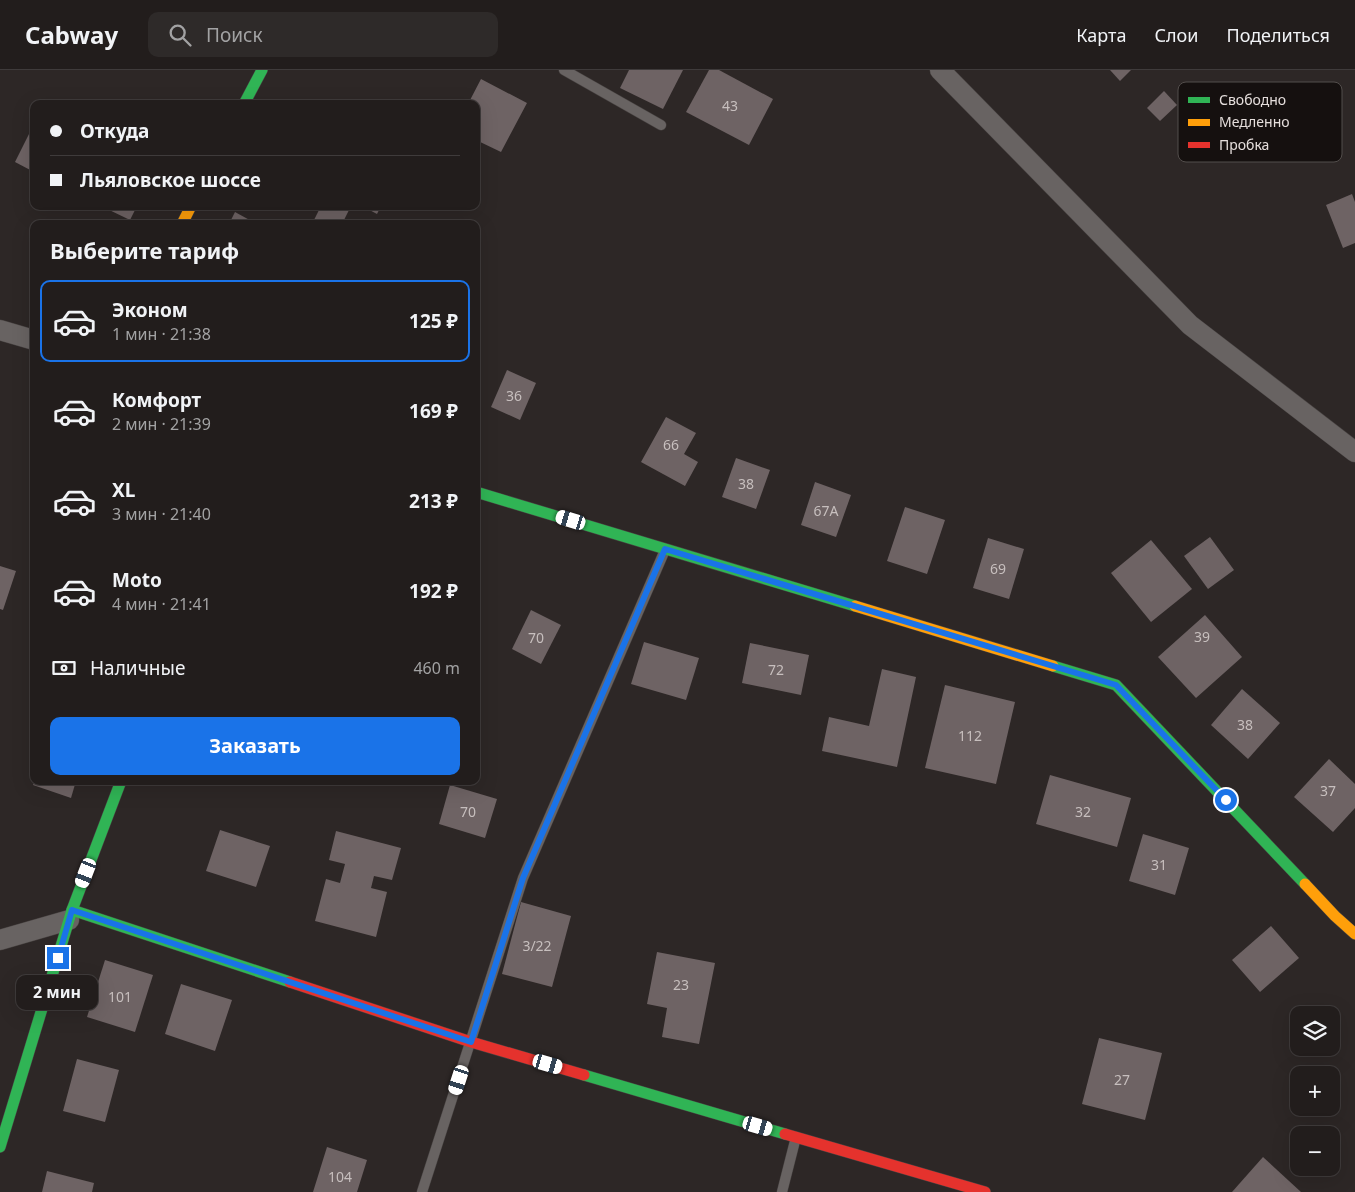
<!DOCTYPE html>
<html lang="ru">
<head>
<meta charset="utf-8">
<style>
  :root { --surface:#221d1c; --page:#2e2a29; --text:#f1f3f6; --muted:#a2a2a3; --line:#3f3b3b; --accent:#1a73e8 }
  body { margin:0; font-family:"Noto Sans",sans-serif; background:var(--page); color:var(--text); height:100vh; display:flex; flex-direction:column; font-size:19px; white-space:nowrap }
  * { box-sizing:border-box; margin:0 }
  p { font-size:16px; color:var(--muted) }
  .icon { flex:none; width:28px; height:28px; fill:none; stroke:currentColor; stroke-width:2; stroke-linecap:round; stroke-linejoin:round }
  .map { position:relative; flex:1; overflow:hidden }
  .panel { position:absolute; left:30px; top:150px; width:450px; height:565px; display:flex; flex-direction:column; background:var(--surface); border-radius:10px; box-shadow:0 5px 20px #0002,0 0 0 1px var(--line) }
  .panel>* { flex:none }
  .hud { position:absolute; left:30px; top:30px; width:450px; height:110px; border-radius:10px; box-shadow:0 5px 20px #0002,0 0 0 1px var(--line); display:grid; align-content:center; height:110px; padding:0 20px; background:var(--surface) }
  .buttons { position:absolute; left:1290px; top:936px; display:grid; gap:10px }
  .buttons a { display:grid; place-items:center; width:50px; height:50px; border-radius:10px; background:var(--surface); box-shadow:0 5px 20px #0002,0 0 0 1px var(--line); font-size:25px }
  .end { position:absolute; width:22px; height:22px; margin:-11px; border:6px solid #1a73e8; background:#fff; box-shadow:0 0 0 2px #fff }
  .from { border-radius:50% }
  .bubble { position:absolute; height:35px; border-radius:10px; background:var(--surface); box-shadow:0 5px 20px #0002,0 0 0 1px var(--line); font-size:16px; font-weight:700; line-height:35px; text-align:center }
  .car { position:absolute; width:15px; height:30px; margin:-15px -8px; border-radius:6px; box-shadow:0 0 4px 1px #0007; background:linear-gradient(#fff 24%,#345 0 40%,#fff 0 76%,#345 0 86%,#fff 0) }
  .hud b { display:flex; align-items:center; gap:18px; height:48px; font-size:19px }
  .hud b+b { border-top:1px solid var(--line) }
  .hud i { width:12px; height:12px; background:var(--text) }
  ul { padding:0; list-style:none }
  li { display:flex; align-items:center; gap:15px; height:82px; margin:0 10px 8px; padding:0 10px; border:2px solid transparent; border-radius:10px }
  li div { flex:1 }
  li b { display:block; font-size:19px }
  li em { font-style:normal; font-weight:700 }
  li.on { border-color:var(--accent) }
  li>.icon { width:45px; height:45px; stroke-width:1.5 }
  h2 { padding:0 20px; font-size:22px; line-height:60px }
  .pay { display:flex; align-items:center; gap:12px; height:55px; padding:0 20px; font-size:19px }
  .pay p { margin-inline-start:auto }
  .button { display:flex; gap:10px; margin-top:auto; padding:10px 20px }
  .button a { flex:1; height:58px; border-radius:10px; background:var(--accent); color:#fff; font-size:20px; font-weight:700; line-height:58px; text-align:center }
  header { display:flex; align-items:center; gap:30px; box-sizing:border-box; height:70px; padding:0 25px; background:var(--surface); border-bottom:1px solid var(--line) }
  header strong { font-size:24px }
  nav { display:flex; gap:28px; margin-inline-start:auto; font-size:18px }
  .search { width:350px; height:45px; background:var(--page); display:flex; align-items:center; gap:12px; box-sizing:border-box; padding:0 18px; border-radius:10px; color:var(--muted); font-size:19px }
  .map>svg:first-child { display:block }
</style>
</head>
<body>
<header>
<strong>Cabway</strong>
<div class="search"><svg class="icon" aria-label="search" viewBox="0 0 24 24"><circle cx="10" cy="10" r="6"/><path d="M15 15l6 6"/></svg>Поиск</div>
<nav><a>Карта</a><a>Слои</a><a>Поделиться</a></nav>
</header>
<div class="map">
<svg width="1355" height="1122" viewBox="0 0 1355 1122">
  <rect width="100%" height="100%" fill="#2d2726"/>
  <!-- building -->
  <g fill="#6e6364">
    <polygon points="629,0 683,0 663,39 620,18"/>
    <polygon points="709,0 719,0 773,29 749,75 686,42"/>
    <polygon points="1110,0 1131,0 1120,11"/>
    <polygon points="481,9 527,33 501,82 476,70 476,34 468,34"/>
    <polygon points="1164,21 1177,35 1160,51 1147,38"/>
    <polygon points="34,54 34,102 15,92"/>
    <polygon points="1352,124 1355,132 1355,173 1343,178 1326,135"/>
    <polygon points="101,136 137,136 130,150"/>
    <polygon points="321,136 351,136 342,154 312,154"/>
    <polygon points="362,136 381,136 377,144"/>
    <polygon points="235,142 257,154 229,154"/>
    <polygon points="507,300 536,313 520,350 491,337"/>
    <polygon points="666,347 696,363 684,384 698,392 685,416 641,392"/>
    <polygon points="736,388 770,400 756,439 722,427"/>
    <polygon points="815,412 851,425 836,467 801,455"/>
    <polygon points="905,437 945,450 927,504 887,491"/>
    <polygon points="1210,467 1234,500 1208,519 1184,486"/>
    <polygon points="988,468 1024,479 1009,529 973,518"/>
    <polygon points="1151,470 1192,519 1151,552 1111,503"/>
    <polygon points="0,496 16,501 3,540 0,539"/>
    <polygon points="531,540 561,555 541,594 512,579"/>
    <polygon points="1205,545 1242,587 1196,628 1158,587"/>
    <polygon points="644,572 699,588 686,630 631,614"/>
    <polygon points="750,573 809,585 801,625 742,613"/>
    <polygon points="882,599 916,607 897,697 822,681 829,647 869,656"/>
    <polygon points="945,615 1015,632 996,714 925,698"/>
    <polygon points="1242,619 1280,653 1248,689 1211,655"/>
    <polygon points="1329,689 1355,714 1355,738 1333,762 1294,727"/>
    <polygon points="1050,705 1131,728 1117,777 1036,754"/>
    <polygon points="35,711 76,711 71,728 33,715"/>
    <polygon points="450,715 497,729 485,768 439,754"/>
    <polygon points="220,760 270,776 256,817 206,801"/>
    <polygon points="336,761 401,778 392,810 374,806 371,818 387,822 376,867 315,851 326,809 340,813 345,794 329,790"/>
    <polygon points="1143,764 1189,778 1175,825 1129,811"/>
    <polygon points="521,832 571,846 552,917 502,904"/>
    <polygon points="1271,856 1299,888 1260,922 1232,890"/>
    <polygon points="657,882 715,893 699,974 662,967 667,938 647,934"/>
    <polygon points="105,890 153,905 135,962 87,947"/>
    <polygon points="181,914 232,930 215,981 165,964"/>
    <polygon points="1099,968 1162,983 1145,1050 1082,1034"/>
    <polygon points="77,989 119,1000 105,1052 63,1041"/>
    <polygon points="327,1077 367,1090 357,1122 313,1122"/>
    <polygon points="1263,1087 1301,1122 1232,1122"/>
    <polygon points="47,1101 94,1113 92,1122 42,1122"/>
  </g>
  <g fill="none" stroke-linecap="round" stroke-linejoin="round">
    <!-- lane casing -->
    <g stroke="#474241" stroke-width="11">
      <g id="lane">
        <polyline points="564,0 661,55"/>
        <polyline points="422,1122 523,808 665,480"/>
        <polyline points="782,1122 796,1067"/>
      </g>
    </g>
    <!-- street casing -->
    <g stroke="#474241" stroke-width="21">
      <g id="street">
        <polyline points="940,0 1190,255 1355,382"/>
        <polyline points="0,260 34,270"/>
        <polyline points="0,870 69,850"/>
      </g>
    </g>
    <!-- fast casing -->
    <g stroke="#474241" stroke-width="12">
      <g id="fast">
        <polyline points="244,34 262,0"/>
        <polyline points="476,422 855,536"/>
        <polyline points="1053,596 1116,615 1305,814"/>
        <polyline points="72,840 290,912"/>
        <polyline points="584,1005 785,1064"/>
        <polyline points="0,1077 72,840 121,711"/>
      </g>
    </g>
    <!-- slow casing -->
    <g stroke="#474241" stroke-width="12">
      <g id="slow">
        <polyline points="182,154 191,136"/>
        <polyline points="855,536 1053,596"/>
        <polyline points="1305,814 1335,846 1355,864"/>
      </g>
    </g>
    <!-- jam casing -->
    <g stroke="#474241" stroke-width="12">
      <g id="jam">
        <polyline points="290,912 471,972 584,1005"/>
        <polyline points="785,1064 985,1122"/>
      </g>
    </g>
    <!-- lane -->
    <use href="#lane" stroke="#686362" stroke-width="10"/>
    <!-- street -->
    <use href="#street" stroke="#686362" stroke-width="20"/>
    <!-- fast -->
    <use href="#fast" stroke="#30b455" stroke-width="11"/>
    <!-- slow -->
    <use href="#slow" stroke="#ff9f0a" stroke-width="11"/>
    <!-- jam -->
    <use href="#jam" stroke="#e5322d" stroke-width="11"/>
  </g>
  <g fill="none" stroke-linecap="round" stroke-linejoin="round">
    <!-- route -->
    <polyline stroke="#1a73e8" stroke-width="6" points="58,888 72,840 471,972 523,808 665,479 1116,615 1226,730"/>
  </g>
  <g text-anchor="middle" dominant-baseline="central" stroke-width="5" stroke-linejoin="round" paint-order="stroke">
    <!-- number labels -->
    <g font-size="14" fill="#c7bfbe">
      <text x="730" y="35">43</text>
      <text x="514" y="325">36</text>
      <text x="671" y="374">66</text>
      <text x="746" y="413">38</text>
      <text x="826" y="440">67А</text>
      <text x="998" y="498">69</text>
      <text x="1202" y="566">39</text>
      <text x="536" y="567">70</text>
      <text x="776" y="599">72</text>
      <text x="1245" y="654">38</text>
      <text x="970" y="665">112</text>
      <text x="1328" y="720">37</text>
      <text x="468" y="741">70</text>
      <text x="1083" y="741">32</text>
      <text x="1159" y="794">31</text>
      <text x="537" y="875">3/22</text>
      <text x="681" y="914">23</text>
      <text x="120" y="926">101</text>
      <text x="1122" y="1009">27</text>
      <text x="340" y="1106">104</text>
    </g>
  </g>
  <!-- legend -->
  <rect x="1178" y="12" width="164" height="80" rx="8" fill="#15100f" stroke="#534e4c" stroke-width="1"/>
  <rect x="1188" y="27" width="22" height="6" fill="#30b455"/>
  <rect x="1188" y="49" width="22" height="7" fill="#ff9f0a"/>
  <rect x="1188" y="72" width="22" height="6" fill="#e5322d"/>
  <g font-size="14" fill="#e5dedc">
    <text x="1219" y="35">Свободно</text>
    <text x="1219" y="57">Медленно</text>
    <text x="1219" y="80">Пробка</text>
  </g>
</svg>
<div class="buttons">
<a><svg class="icon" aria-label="layers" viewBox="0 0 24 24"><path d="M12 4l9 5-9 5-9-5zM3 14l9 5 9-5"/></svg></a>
<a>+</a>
<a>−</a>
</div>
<i class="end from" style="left:1226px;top:730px"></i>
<i class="end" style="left:58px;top:888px"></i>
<div class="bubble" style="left:16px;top:905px;width:82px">2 мин</div>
<i class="car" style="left:571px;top:450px;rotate:287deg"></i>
<i class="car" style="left:86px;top:803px;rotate:201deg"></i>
<i class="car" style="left:548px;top:994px;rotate:106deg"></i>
<i class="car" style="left:459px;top:1010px;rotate:198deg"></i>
<i class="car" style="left:758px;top:1056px;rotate:106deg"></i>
<div class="hud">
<b><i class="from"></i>Откуда</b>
<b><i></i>Льяловское шоссе</b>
</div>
<section class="panel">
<h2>Выберите тариф</h2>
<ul>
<li class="on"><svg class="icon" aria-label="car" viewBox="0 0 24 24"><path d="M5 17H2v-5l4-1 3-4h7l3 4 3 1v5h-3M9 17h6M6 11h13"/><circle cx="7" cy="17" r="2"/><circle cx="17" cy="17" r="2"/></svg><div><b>Эконом</b><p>1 мин · 21:38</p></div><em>125 ₽</em></li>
<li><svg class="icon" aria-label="car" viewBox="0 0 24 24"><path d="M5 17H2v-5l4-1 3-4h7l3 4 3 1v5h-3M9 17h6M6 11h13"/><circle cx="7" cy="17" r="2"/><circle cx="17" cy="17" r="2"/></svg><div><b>Комфорт</b><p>2 мин · 21:39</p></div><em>169 ₽</em></li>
<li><svg class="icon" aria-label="car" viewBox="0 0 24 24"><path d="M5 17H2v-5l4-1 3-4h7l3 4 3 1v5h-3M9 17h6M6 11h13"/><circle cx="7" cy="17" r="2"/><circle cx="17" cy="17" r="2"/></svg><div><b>XL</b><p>3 мин · 21:40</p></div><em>213 ₽</em></li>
<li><svg class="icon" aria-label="car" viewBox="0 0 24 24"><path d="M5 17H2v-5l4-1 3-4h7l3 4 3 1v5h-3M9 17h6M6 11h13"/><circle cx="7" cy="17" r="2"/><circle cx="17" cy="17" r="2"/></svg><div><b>Moto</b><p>4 мин · 21:41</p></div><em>192 ₽</em></li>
</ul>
<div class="pay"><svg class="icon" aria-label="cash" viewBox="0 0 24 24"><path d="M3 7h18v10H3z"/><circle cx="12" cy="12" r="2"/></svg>Наличные<p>460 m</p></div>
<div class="button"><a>Заказать</a></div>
</section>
</div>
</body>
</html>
